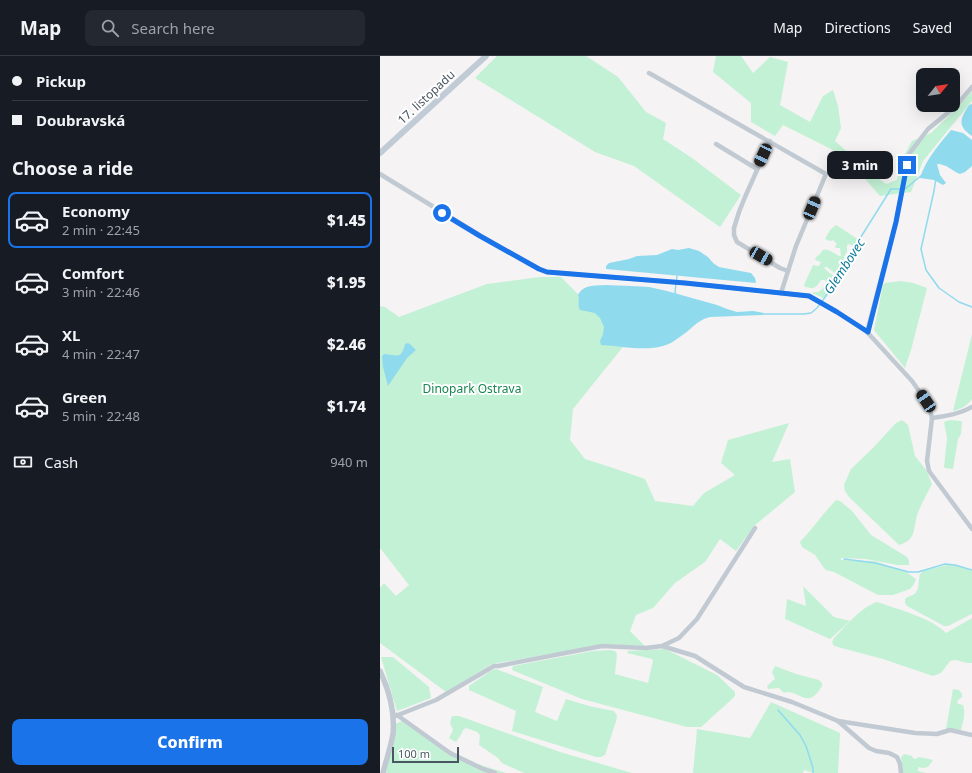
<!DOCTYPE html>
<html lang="en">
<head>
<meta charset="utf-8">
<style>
  :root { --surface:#171b24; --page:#242831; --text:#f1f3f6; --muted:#9ea1a6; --line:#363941; --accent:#1a73e8 }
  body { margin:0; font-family:"Noto Sans",sans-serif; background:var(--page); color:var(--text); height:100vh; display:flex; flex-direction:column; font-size:15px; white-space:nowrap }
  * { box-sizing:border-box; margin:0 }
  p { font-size:13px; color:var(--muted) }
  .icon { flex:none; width:22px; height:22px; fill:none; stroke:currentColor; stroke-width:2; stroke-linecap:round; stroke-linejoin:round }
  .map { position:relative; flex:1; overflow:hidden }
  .sheet { display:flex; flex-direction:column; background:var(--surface); width:380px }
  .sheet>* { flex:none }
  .hud { display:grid; align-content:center; height:88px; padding:0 12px; background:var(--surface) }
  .needle { width:26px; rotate:60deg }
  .buttons { position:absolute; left:536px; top:12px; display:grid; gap:8px }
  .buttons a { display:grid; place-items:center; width:44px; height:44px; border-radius:8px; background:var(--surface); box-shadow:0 4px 16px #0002; font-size:20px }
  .scale { position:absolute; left:12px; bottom:10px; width:67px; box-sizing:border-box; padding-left:4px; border:2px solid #4a5661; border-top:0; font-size:11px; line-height:14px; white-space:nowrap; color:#4a5661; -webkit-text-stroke:3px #fff; paint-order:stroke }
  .end { position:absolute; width:18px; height:18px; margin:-9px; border:5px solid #1a73e8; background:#fff; box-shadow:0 0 0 2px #fff }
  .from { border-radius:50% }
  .bubble { position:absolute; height:28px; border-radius:8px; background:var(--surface); box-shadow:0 4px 16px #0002; font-size:13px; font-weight:800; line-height:28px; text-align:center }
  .car { position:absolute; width:12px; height:24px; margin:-12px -6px; border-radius:5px; box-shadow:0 0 3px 1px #0007; background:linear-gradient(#222 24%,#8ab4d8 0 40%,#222 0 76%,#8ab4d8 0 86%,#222 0) }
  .hud b { display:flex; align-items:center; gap:14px; height:38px; font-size:15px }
  .hud b+b { border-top:1px solid var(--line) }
  .hud i { width:10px; height:10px; background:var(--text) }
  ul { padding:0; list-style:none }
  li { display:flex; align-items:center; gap:12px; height:56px; margin:0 8px 6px; padding:0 4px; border:2px solid transparent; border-radius:8px }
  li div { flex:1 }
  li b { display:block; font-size:15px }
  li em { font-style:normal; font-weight:800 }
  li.selected { border-color:var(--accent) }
  li>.icon { width:36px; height:36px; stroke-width:1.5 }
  h2 { padding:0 12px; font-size:18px; line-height:48px }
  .pay { display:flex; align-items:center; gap:10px; height:44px; padding:0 12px; font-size:15px }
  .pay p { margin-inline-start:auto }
  .button { display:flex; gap:8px; margin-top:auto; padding:8px 12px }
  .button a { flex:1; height:46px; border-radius:8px; background:var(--accent); color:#fff; font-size:16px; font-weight:800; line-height:46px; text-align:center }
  header { display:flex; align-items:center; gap:24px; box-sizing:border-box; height:56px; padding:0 20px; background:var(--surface); border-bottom:1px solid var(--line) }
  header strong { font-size:19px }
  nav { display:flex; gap:22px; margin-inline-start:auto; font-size:14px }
  .search { width:280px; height:36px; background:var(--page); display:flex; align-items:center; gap:10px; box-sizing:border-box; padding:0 14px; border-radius:8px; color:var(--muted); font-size:15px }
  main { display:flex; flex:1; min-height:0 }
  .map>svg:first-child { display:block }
</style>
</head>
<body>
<header>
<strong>Map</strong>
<div class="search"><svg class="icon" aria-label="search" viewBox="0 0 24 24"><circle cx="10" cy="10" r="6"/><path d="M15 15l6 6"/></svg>Search here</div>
<nav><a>Map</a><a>Directions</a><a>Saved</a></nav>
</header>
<main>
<section class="sheet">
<div class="hud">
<b><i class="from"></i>Pickup</b>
<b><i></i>Doubravská</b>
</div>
<h2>Choose a ride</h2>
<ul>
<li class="selected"><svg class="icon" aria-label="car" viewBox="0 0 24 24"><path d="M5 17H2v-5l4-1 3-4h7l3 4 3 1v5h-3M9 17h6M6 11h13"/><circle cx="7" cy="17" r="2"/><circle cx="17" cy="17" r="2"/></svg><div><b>Economy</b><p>2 min · 22:45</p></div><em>$1.45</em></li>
<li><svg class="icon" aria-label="car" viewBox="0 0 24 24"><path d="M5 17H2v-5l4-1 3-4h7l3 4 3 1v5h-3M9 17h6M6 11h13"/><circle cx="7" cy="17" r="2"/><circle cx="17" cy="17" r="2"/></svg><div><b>Comfort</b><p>3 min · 22:46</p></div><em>$1.95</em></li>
<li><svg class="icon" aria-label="car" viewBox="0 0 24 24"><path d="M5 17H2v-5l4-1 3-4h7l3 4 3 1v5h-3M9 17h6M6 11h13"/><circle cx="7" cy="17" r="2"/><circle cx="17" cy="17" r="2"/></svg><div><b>XL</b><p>4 min · 22:47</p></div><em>$2.46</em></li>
<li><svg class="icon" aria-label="car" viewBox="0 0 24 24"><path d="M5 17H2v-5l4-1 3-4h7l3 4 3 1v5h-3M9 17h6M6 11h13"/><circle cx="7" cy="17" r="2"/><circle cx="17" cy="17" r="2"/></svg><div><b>Green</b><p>5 min · 22:48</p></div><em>$1.74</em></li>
</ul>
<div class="pay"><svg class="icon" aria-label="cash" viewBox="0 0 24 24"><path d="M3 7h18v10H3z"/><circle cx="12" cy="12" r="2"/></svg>Cash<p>940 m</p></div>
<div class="button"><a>Confirm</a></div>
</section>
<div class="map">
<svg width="592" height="717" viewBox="0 0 592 717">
  <rect width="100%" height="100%" fill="#f5f3f3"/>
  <!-- green -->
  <g fill="#c3f1d5">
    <polygon points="117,0 206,0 238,21 266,56 286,67 283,83 312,102 361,139 340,171 254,110 215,96 95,22"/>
    <polygon points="336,0 361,0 373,17 390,1 408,6 400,49 430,66 443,40 453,34 458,50 461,72 455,85 491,117 506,128 517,124 521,105 532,85 551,77 578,51 592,35 592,45 543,105 531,136 500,140 465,100 403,69 395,80 371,66 371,47 333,16"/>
    <path d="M456,169l23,15 -2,6 -2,1 -6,-3 -2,1v7l-3,5v5l-7,13 -10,-8h-3c2,5 9,7 11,11l-8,11 -1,6 -3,3 -11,-5c5,-2 0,0 5,-1 4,0 7,-6 9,-10l-1,-2h-4c-3,4 -5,9 -11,8 -2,-1 -4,-1 -5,-1l-1,-2 9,-20 4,1h2l2,-4 -6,-2 1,-3c3,-1 6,-6 7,-7 4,-2 12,4 16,6h2l-1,-8h-4l-1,-2 2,-2 -4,-4 -3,1 -5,-2 5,-9z"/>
    <polygon points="160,221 181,221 246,287 193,353 190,384 205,403 233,412 265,423 275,445 313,450 324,437 355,419 341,407 348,384 409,367 392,406 410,403 415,436 374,470 356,495 340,483 325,506 295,527 273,552 256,559 250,575 265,590 227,588 112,608 66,636 0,587 0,532 4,527 16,540 29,529 0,492 0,250 5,251 19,261 107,228"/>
    <polygon points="521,225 533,227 547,232 531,294 525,312 494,274 503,229 505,227"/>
    <path d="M592,278v65c-5,7 -11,10 -19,12z"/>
    <path d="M522,364l6,5 7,31 11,14 6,14c-5,10 -11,20 -15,31 -2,7 -2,15 -5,21 -3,5 -7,7 -13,9l-50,-48 -4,-6 -1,-6 7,-16 22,-21 23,-25z"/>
    <polygon points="570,364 581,365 582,366 581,378 578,383 573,413 565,412 564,411 567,382 564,366"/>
    <path d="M456,444l4,1 12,10 19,24 36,22 2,4v4h-12l-20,-4 -11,-2 -25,-1v2l34,1 31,11 10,7 -2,5 -4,5 -17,6h-15l-44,-23 -8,-2 -2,-2 -9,-13 -13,-8 -2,-5c13,-13 23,-29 36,-42z"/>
    <path d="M571,508l13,4 8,3v43l-24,12h-4l-37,-20 -2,-3v-4c3,-3 4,-2 8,-4 7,-3 5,-15 7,-21l3,-3z"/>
    <polygon points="423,530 454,561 470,565 450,583 405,563 407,543 426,550"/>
    <path d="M497,546c20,7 55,16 69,31l26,-15v45h-5l-11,-3 -6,1 -9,12 -8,3 -50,-17 -49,-13 -2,-4 2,-4c12,-12 27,-31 43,-36z"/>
    <polygon points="285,593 337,619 355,636 355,640 351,644 321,671 307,671 202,643 132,614 133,610 213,595 230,594 235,595 237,598 235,618 268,627 273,605 272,603 247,597 248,595"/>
    <polygon points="1,601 13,601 49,631 51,642 17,655"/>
    <path d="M395,610l21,8 23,6 3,3v3c-2,3 -4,7 -8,10 -10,8 -20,-8 -30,-3l-5,-5 -11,1 -1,-3 8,-7 -3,-7z"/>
    <polygon points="116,613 163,631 155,656 177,665 186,643 209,650 234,655 237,660 236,665 225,699 221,701 216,701 132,675 136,655 89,634 89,630 112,614"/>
    <path d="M573,633l6,1 3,4v3l-4,3 -1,3 2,1 4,1c3,8 0,17 -2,25l-15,-1z"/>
    <polygon points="391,646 460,677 458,717 433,717 424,714 423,717 313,717 316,685 317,673 370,682"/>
    <polygon points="72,660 79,660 180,696 252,717 144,717 122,707 118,702 99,689 100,679 97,676 86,672 83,674 82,677 76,686 69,682 73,674 70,667"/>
    <polygon points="22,665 88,705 126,717 6,717 15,668"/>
    <polygon points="524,698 532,700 533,702 535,703 539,701 553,704 548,711 543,712 539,711 538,712 538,715 546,717 523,717 521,701"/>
  </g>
  <!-- water -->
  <g fill="#90daee">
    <path d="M592,48v32c-15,-10 -12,-17 -3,-31z"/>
    <path d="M571,74l12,3 9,7v26l-7,6 -5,2c-8,-3 -13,-10 -23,-10l3,11 6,8 -3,2 -9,-5 -14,-2c6,-19 18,-32 31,-48z"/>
    <polygon points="309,192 319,195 328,201 333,207 339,211 371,217 375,222 376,227 226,213 226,210 229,207 249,203 257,200 277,199 292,193 298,194"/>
    <path d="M225,229l26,1 18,1 18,4 50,14 10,4 10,3 16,-1 11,2 -2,2 -52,2c-9,2 -14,7 -21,13 -4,4 -10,7 -15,11 -19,13 -51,5 -73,4l-1,-4 3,-7 1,-7 -4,-9 -5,-5 -15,-3c-3,-6 0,-8 -2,-15 6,-11 16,-9 27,-10z"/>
    <path d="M28,287l3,2 5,5 -9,8 -19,28 -5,-19 -1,-11 2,-2c14,1 17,6 21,-10z"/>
  </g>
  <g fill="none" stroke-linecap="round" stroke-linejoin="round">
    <!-- stream -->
    <g stroke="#90daee" stroke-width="1.5">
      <polyline points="556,122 554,135 541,193 546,214 559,232 579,246 592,251"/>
      <polyline points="296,239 295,236 297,220"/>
      <polyline points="382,258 424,258 431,257 437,252 457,225 474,192 511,133 525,133 542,119"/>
      <polyline points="464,503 495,507 529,516 538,516 565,508 575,509 592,514"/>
      <polyline points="398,654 420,679 426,690 433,712 433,717"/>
    </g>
    <!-- minor -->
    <g stroke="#c1cad2" stroke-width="4.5">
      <polyline points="269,17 446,118 416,190 401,237"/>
      <polyline points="390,85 365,141 359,156 354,172 354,179 357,186 400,212 408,215"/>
      <polyline points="336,88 377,113"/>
      <polyline points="0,118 101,180 159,213 167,216 305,227 429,240 457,256 487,276 532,325 546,345 550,354 552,362 547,405 549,415 592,473"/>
      <polyline points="487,276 516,166 529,98 548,73 575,51 592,31"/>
      <path d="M552,362c14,-2 28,-4 40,-11"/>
      <polyline points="282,590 315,600 364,631 412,646 458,665 535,677 557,678 570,674 592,679"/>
      <polyline points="17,659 70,697 103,713 115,717"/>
      <polyline points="13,661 56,644 114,610 118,610 222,590 266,592 282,590 299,582 317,563 375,472"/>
      <polyline points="458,665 489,692 496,695 509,697 517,701 520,708 521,717"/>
    </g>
    <!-- tertiary -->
    <path stroke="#c1cad2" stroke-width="5.5" d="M0,615c9,19 15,41 13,63 -2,13 -7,26 -10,39"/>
    <!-- secondary -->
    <polyline stroke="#c1cbd6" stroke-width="6" points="0,97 106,0"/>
  </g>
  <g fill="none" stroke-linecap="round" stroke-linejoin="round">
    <!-- route -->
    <polyline stroke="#1a73e8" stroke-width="5" points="62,157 100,180 159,213 167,216 305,227 429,240 457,256 488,276 516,166 527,109"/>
  </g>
  <g text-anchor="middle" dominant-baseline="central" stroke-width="4" stroke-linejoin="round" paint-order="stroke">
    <!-- street labels -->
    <g font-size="12" fill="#4a5661" stroke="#fff">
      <text transform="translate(46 41) rotate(-43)">17. listopadu</text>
    </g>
    <!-- park labels -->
    <g font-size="12" fill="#17864f" stroke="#fff">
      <text x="92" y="332">Dinopark Ostrava</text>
    </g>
    <!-- water labels -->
    <g font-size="13" font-style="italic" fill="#0c7c9b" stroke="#fff">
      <text transform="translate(464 210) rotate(-57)">Glembovec</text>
    </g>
  </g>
</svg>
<div class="buttons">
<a><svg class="needle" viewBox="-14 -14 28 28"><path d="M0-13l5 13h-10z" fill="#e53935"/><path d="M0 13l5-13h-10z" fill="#9ea1a6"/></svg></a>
</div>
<div class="scale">100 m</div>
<i class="end from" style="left:62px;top:157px"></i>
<i class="end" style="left:527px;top:109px"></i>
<div class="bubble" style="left:447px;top:95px;width:66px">3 min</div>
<i class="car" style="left:383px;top:99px;rotate:205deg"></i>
<i class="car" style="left:432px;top:152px;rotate:23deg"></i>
<i class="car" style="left:381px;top:200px;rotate:120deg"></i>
<i class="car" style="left:546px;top:345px;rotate:326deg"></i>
</div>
</main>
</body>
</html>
